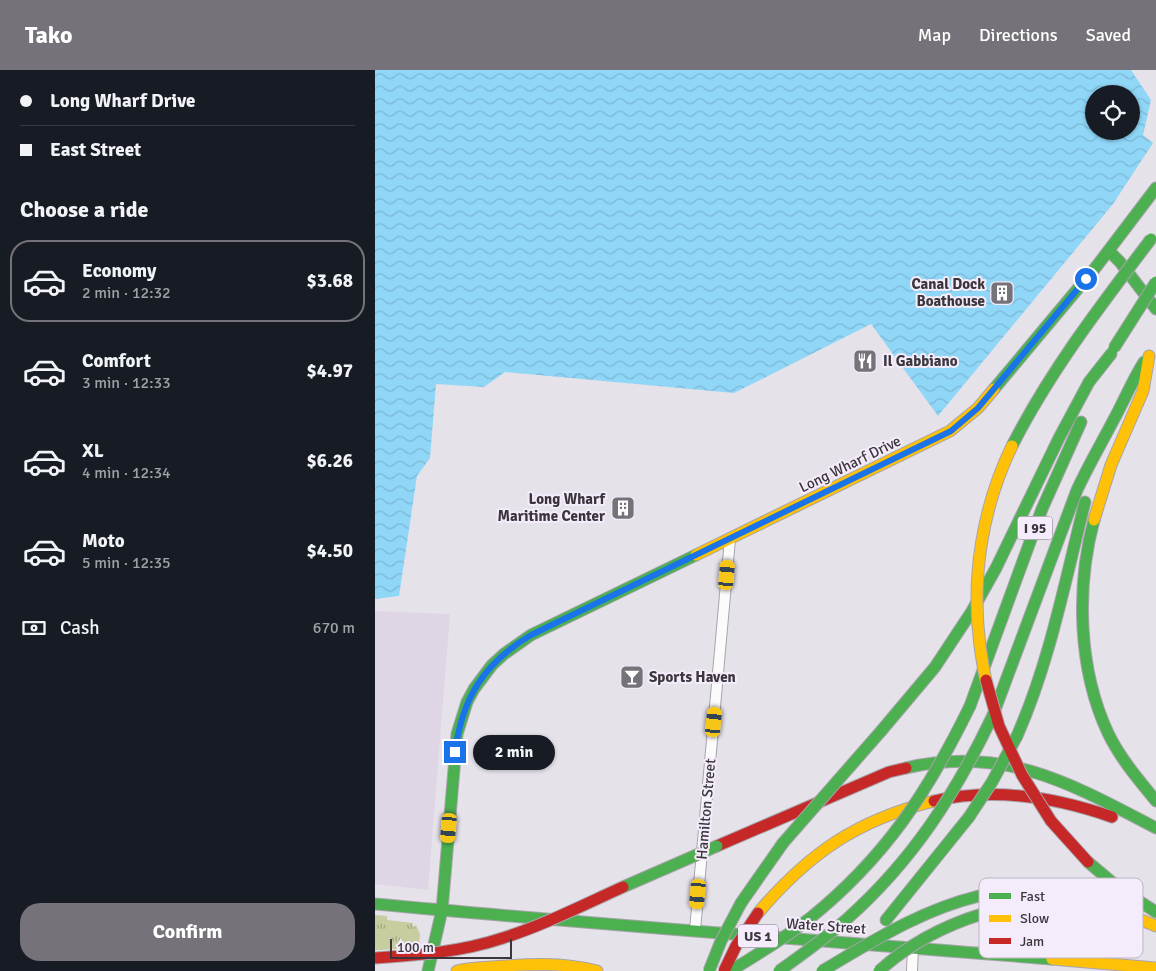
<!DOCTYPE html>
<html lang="en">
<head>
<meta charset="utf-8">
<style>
  :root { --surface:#171b24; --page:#242831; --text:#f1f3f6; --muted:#9ea1a6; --line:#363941; --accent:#767279 }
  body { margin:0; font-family:Signika,sans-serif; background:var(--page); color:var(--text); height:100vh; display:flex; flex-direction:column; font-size:19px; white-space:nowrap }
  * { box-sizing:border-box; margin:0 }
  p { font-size:16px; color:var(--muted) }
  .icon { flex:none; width:28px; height:28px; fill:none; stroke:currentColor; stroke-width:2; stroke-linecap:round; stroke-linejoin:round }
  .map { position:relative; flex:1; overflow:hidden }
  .sheet { display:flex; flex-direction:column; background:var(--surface); width:375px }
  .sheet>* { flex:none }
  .top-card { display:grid; align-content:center; height:110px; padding:0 20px; background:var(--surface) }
  .tools { position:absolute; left:710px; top:15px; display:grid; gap:10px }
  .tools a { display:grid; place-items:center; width:55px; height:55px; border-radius:50%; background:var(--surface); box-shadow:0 1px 4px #0004; font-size:25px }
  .scale { position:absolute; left:15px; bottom:12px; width:122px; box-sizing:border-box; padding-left:5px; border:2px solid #3a363c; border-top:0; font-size:14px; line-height:18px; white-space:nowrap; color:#3a363c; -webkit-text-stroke:4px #f4ecfb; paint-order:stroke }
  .end { position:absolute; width:22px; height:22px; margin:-11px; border:6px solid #1a73e8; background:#fff; box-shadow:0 0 0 2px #fff }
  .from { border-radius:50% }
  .bubble { position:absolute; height:35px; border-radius:18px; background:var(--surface); box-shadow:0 1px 4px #0004; font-size:16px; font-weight:700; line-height:35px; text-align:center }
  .car { position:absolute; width:15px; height:30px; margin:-15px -8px; border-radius:6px; box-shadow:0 0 4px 1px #0007; background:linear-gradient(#f5c518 24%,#345 0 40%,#f5c518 0 76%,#345 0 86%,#f5c518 0) }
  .top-card b { display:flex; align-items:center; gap:18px; height:48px; font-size:19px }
  .top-card b+b { border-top:1px solid var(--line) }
  .top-card i { width:12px; height:12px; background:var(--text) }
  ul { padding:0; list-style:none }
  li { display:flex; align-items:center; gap:15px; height:82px; margin:0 10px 8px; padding:0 10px; border:2px solid transparent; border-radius:20px }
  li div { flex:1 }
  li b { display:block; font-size:19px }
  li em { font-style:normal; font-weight:700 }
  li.current { border-color:var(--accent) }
  li>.icon { width:45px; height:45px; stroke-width:1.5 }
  h2 { padding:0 20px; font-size:22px; line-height:60px }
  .pay { display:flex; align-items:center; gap:12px; height:55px; padding:0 20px; font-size:19px }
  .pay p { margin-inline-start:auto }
  .primary-button { display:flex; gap:10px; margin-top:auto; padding:10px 20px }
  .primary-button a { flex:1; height:58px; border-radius:20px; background:var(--accent); color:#fff; font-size:20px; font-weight:700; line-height:58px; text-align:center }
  header { display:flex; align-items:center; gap:30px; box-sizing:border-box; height:70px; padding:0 25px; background:var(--accent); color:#fff }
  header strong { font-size:24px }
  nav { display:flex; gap:28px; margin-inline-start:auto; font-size:18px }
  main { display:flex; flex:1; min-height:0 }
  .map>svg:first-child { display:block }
</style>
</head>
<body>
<header>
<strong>Tako</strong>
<nav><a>Map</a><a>Directions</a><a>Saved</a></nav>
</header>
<main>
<section class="sheet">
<div class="top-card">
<b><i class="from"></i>Long Wharf Drive</b>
<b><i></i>East Street</b>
</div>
<h2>Choose a ride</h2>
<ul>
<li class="current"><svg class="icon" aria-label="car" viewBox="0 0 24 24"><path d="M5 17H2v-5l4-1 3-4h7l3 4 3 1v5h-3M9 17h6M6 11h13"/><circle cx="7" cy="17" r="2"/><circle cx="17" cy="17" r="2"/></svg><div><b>Economy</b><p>2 min · 12:32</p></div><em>$3.68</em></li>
<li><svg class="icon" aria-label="car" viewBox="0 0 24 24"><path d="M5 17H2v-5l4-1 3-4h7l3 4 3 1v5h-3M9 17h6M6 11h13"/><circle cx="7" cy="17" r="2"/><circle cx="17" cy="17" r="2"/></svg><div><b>Comfort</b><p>3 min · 12:33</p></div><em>$4.97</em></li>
<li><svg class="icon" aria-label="car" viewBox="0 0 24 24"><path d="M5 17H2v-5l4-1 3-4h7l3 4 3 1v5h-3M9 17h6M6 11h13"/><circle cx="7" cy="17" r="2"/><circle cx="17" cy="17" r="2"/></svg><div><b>XL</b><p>4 min · 12:34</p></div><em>$6.26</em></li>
<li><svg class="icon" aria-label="car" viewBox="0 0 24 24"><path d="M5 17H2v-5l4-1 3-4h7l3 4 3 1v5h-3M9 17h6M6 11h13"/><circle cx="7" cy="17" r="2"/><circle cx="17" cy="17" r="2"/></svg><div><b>Moto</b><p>5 min · 12:35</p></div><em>$4.50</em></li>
</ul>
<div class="pay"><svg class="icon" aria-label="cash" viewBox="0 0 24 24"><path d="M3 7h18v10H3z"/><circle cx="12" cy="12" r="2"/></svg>Cash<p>670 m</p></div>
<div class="primary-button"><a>Confirm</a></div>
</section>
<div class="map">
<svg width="781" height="901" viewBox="0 0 781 901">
  <defs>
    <pattern id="grass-tufts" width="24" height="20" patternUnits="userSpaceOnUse" patternTransform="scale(1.25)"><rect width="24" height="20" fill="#c8cda0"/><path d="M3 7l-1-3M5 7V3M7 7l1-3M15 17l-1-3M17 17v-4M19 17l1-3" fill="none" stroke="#a3a784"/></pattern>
    <pattern id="water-waves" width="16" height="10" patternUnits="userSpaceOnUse" patternTransform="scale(1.25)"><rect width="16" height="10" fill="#8fd6f7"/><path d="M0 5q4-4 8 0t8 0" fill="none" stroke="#7cb8d5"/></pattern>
  </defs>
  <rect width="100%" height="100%" fill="#e6e2ea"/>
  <!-- built -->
  <polygon fill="#dfd6e5" points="0,541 75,544 53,820 0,814"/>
  <!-- grass -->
  <polygon fill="url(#grass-tufts)" points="0,845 12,846 12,850 38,853 37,855 39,857 41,855 45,864 44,878 0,880"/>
  <!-- water -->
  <path fill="url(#water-waves)" fill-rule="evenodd" d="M0,0h756l20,30 -8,35 10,8 -40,61 -175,212 -67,-92 -137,69 -229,-21 -21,15 -48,-3 -6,74 -13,18 -18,120 -24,3zM719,24h37v37h-37z"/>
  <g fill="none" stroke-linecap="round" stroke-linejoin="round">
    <!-- street casing -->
    <g stroke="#a8a4ab" stroke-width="12">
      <g id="street">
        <polyline points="320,860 355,469"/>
        <polyline points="537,901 538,878"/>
      </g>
    </g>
    <!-- fast casing -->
    <g stroke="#a8a4ab" stroke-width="13">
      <g id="fast">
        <polyline points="734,181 745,192 781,239"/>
        <polyline points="619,319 721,197 781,118"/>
        <path d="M719,450c-18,67 -16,149 14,213 12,25 30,46 48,68"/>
        <polyline points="595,636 667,439 706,352"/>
        <path d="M618,645l84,-225c11,-24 24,-46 36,-69 11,-20 19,-40 31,-59"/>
        <polyline points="507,660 560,597 597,541 621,498 684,368 714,312 736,284"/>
        <path d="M642,666c33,-75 48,-155 68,-234"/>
        <path d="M531,698c98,-23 166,16 250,60"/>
        <polyline points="713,792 745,819 781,842"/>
        <polyline points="366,833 408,773"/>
        <path d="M0,834c226,21 452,37 677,55"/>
        <polyline points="607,844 646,838 693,838"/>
        <polyline points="511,850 594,747"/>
        <polyline points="53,901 67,840 82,664 92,632 99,619 117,595 129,584 156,565 321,485"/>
      </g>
    </g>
    <!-- slow casing -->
    <g stroke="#a8a4ab" stroke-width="13">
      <g id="slow">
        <polyline points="719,450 736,395 768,321 774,286"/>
        <polyline points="321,485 575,361 603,338 619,319"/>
        <path d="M604,826c60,-8 122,6 177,30"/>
        <path d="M383,843c51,-60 99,-93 176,-112"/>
        <polyline points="677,889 781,898"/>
        <path d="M82,901c12,-3 23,-3 35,-4 36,-3 70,-5 105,4"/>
      </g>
    </g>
    <!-- jam casing -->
    <g stroke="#a8a4ab" stroke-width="13">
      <g id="jam">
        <path d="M559,731c60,-14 121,-4 178,16"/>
        <polyline points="342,776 514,702 531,698"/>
      </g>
    </g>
    <!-- street -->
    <use href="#street" stroke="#fbfbfc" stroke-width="10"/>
    <!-- fast -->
    <use href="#fast" stroke="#4caf50" stroke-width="11"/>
    <!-- slow -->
    <use href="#slow" stroke="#ffc107" stroke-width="11"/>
    <!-- jam -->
    <use href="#jam" stroke="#c62828" stroke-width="11"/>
    <!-- fast-bridge casing -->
    <g stroke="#a8a4ab" stroke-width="13" stroke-linecap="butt">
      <g id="fast-bridge">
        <polyline points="739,278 781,212"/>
        <path d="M637,376c38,-75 89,-141 139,-207"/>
        <polyline points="594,747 617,712 642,666"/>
        <polyline points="408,773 507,660"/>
        <polyline points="248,817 342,776"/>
        <polyline points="334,901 346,871 366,833"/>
        <path d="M355,901c27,-16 54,-33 79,-52 76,-61 119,-127 161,-213"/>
        <path d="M404,901c24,-17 48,-34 69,-53 65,-58 108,-125 145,-203"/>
        <path d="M447,901c51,-30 99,-61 157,-75"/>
        <path d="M504,901c30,-27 64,-45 103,-57"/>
      </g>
    </g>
    <!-- slow-bridge casing -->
    <g stroke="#a8a4ab" stroke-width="13" stroke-linecap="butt">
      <path id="slow-bridge" d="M611,610c-3,-11 -4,-22 -6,-34 -9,-68 2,-138 32,-200"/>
    </g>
    <!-- jam-bridge casing -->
    <g stroke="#a8a4ab" stroke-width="13" stroke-linecap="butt">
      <g id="jam-bridge">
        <polyline points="611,610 624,656 647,705 676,751 713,792"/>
        <path d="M0,888c44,-3 86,-6 128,-20 41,-13 80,-33 120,-51"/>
        <polyline points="349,901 361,876 383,843"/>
      </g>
    </g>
    <!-- fast-bridge -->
    <use href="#fast-bridge" stroke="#4caf50" stroke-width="11"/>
    <!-- slow-bridge -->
    <use href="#slow-bridge" stroke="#ffc107" stroke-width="11"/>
    <!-- jam-bridge -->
    <use href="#jam-bridge" stroke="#c62828" stroke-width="11"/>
  </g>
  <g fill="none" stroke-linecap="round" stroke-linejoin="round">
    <!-- route -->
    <path stroke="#1a73e8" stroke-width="6" d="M80,682c7,-54 29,-89 76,-117l420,-204 27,-23 108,-129"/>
  </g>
  <!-- icons -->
  <defs>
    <g id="building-square" transform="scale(1.25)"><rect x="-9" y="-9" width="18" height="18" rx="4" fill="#767279" stroke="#f4ecfb"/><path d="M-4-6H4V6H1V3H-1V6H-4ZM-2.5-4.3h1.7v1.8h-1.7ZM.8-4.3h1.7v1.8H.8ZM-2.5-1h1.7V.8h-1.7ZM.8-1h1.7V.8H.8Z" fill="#fff"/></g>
    <g id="restaurant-square" transform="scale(1.25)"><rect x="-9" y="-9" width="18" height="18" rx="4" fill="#767279" stroke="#f4ecfb"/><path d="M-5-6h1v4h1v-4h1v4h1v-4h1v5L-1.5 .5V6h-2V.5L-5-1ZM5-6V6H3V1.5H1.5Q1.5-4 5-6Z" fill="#fff"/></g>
    <g id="bar-square" transform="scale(1.25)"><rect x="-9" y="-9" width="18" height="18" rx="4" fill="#767279" stroke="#f4ecfb"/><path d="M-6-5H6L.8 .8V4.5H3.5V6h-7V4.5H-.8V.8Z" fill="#fff"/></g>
  </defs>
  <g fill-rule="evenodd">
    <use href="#building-square" x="627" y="223"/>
    <use href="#restaurant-square" x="490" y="291"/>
    <use href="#building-square" x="248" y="438"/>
    <use href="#bar-square" x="257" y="607"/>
  </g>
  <g text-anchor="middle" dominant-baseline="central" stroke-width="4" stroke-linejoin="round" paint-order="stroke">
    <!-- shield labels -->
    <g fill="#f4ecfb" stroke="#726d75" stroke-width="1">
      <rect x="642.5" y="446.5" width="35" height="23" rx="4"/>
      <rect x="363" y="854.5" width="40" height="23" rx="4"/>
    </g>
    <g font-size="14" font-weight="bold" fill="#3a363c">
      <text x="660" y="458">I 95</text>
      <text x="383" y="866">US 1</text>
    </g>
    <!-- poi labels -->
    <g font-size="15" font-weight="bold" fill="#3a363c" stroke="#f4ecfb" text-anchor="end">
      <text x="610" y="214">Canal Dock<tspan x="610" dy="17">Boathouse</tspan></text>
      <text x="508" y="291" text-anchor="start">Il Gabbiano</text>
      <text x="230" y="429">Long Wharf<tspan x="230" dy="17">Maritime Center</tspan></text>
      <text x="274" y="607" text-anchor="start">Sports Haven</text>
    </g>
    <!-- street labels -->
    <g font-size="15" fill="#3a363c" stroke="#f4ecfb">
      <text transform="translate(475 394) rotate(-26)">Long Wharf Drive</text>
      <text transform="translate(331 739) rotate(-85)">Hamilton Street</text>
      <text transform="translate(451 856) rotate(4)">Water Street</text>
    </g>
  </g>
  <!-- legend -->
  <rect x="604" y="808" width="164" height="80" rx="8" fill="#f4ecfb" stroke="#bcb5c2" stroke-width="1"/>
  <rect x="614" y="823" width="22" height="6" fill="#4caf50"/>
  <rect x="614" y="845" width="22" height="7" fill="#ffc107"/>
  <rect x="614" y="868" width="22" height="6" fill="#c62828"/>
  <g font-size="14" fill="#3a363c">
    <text x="645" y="831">Fast</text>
    <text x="645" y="853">Slow</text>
    <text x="645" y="876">Jam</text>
  </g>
</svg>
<div class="tools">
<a><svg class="icon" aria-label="locate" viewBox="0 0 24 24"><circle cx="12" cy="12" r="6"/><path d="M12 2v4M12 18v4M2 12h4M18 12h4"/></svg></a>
</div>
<div class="scale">100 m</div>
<i class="end from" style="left:711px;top:209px"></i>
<i class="end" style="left:80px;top:682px"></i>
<div class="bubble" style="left:98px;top:665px;width:82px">2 min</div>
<i class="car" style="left:352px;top:505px;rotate:5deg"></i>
<i class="car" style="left:339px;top:652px;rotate:6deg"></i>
<i class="car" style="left:74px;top:758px;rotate:185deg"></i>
<i class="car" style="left:323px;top:824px;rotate:185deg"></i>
</div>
</main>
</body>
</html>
